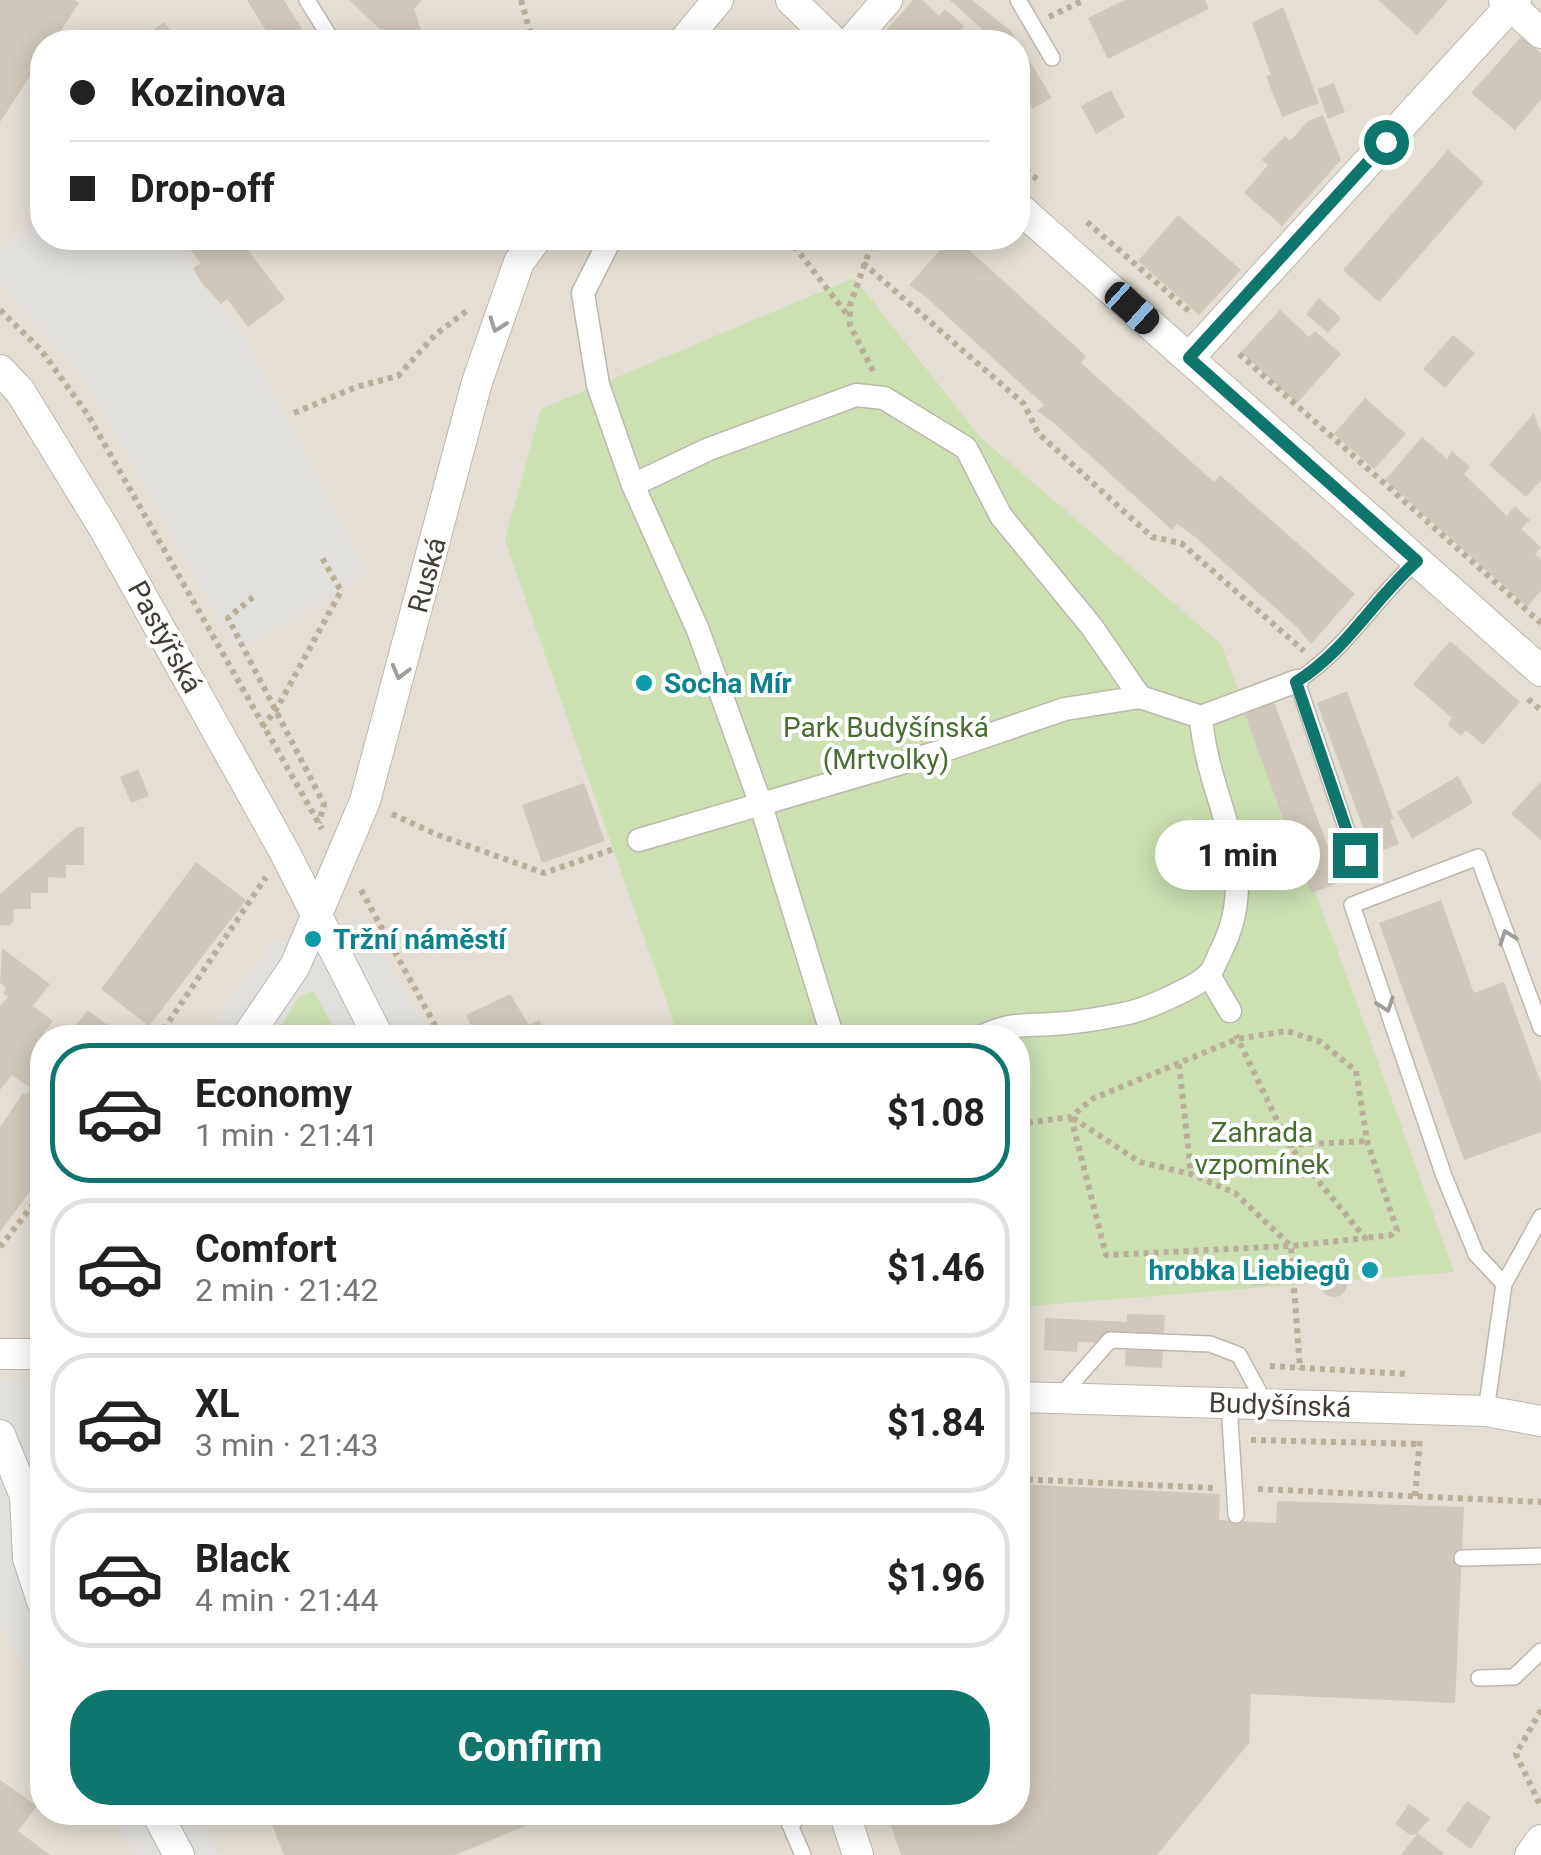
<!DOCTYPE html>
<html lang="en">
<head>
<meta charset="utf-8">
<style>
  :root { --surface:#fff; --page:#f6f6f6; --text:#222; --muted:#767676; --line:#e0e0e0; --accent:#0f766e }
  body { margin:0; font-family:Roboto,sans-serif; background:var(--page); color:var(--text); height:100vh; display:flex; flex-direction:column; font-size:38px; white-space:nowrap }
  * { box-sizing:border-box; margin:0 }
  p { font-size:32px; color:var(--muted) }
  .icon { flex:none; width:55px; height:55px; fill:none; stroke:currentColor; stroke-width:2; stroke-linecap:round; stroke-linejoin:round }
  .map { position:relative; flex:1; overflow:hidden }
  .panel { position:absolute; left:30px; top:1025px; width:1000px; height:800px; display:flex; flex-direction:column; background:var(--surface); border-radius:40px; box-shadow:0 5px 25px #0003 }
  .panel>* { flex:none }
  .banner { position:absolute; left:30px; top:30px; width:1000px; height:220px; border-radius:40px; box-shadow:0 5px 25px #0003; display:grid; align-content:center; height:220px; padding:0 40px; background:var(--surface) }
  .end { position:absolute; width:45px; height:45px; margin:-22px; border:12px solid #0f766e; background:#fff; box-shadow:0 0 0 5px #fff }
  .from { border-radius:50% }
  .bubble { position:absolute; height:70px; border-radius:35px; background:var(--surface); box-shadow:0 5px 25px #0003; font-size:32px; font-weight:700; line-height:70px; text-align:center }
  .car { position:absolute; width:30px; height:60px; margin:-30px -15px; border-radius:12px; box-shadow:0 0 8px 2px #0007; background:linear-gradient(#222 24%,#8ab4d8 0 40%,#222 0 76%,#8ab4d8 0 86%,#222 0) }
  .banner b { display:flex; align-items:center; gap:35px; height:95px; font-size:38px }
  .banner b+b { border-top:2px solid var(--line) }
  .banner i { width:25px; height:25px; background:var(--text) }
  ul { padding:18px 0 0; list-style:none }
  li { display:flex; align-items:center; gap:30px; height:140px; margin:0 20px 15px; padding:0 20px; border:5px solid var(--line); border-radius:40px }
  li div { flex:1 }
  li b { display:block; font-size:38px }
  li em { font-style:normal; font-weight:700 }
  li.active { border-color:var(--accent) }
  li>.icon { width:90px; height:90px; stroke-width:1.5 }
  .button { display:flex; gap:20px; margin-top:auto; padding:20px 40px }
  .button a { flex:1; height:115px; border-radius:40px; background:var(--accent); color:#fff; font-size:40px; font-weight:700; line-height:115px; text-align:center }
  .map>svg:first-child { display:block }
</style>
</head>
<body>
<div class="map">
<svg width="1541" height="1855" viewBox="0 0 1541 1855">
  <rect width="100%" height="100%" fill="#f0ede5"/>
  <!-- residential -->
  <path fill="#e4ded4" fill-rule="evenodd" d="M0,0h1541v1855h-1541zM42,42h976v196h-976zM42,1038h976v774h-976z"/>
  <!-- green -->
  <g fill="#cce0b2">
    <polygon points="854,278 981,438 1221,644 1351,987 1454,1272 1018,1307 1018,1038 679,1037 505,540 541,409"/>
    <path d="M314,991l25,46 -63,1c4,-20 18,-43 38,-47z"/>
  </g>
  <!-- parking -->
  <g fill="#e2e0dd">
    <polygon points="42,213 42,238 172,238 245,337 369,575 237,651 86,381 0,284 0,249"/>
    <polygon points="362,917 431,1037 339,1037 314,991 303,993 296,1000 276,1037 201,1038 274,940 329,938 347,923"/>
    <polygon points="8,1379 42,1386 42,1694 0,1624 0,1386"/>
    <polygon points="111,1813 198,1813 221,1855 135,1855"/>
  </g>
  <!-- building -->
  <g fill="#d0c8bc">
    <polygon points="0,0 74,0 79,3 53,42 42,42 42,58 0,122"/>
    <polygon points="247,0 284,0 310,42 273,42"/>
    <polygon points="349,0 422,0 414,9 425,42 388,42 386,35"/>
    <polygon points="913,0 922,0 939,16 945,9 964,26 958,33 970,42 891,42 882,35"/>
    <polygon points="950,0 972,0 1012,32 1052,98 1032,109 1018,82 1018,42 996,42"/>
    <polygon points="1125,0 1205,0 1209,9 1108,59 1088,18"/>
    <polygon points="1378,0 1448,0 1417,35"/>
    <polygon points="1283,7 1319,103 1282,117 1266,76 1271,75 1252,23"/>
    <polygon points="164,22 179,42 144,42 141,39"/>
    <polygon points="1522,36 1541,53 1541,100 1515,130 1471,93"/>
    <polygon points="1334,83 1345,112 1328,119 1317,89"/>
    <polygon points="1111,90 1125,117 1096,134 1081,106"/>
    <polygon points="1323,115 1341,160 1282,226 1244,193 1268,165 1262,160 1285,136 1290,141 1308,121"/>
    <polygon points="1448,150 1484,182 1379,302 1343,270"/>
    <polygon points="1178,215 1241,270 1199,315 1138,261"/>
    <polygon points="181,238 239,238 285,299 248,327 227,299 221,304 201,282 193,268 201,263"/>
    <polygon points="951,238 956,238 1086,356 1081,363 1214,482 1220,475 1355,594 1311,644 1298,628 1194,536 1177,524 1172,530 1054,423 1037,411 1044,405 926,297 909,285"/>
    <polygon points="1319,298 1341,318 1328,333 1306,314"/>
    <polygon points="1280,310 1309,337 1315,331 1341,354 1297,403 1241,352"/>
    <polygon points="1453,335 1475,353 1445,388 1423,369"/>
    <polygon points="1365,398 1406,434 1374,469 1334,434"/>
    <polygon points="1534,413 1541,433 1541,480 1526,497 1489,465"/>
    <polygon points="1422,437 1447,459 1452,451 1470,467 1464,474 1507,516 1515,506 1530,520 1521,529 1541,547 1535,554 1541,560 1541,591 1527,607 1385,480"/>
    <polygon points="1450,641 1520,702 1483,745 1466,730 1461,736 1448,725 1452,718 1413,684"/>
    <polygon points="1347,691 1394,819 1390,820 1399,844 1381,851 1371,827 1364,830 1317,703"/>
    <polygon points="1273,699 1341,882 1311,893 1243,710"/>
    <polygon points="138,769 149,796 131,803 120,777"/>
    <polygon points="1458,776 1473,803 1412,839 1397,812"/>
    <polygon points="1541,781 1541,840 1511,814"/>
    <polygon points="584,783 605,841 542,863 522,805"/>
    <polygon points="77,827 84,827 84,865 66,865 66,878 48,877 48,893 31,893 31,909 14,909 13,922 9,926 0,925 0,894"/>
    <polygon points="196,862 246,900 149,1026 101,989"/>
    <polygon points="1441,900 1474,993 1504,982 1541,1083 1541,1132 1464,1160 1379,923"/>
    <polygon points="2,948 50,984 33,1006 53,1021 38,1041 42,1045 42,1175 0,1232 0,1127 23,1093 26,1095 31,1088 12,1075 0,1090 0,1006 8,997 3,993 6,988 0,983"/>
    <polygon points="510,994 529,1025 539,1020 549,1038 467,1038 463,1030 471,1025 466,1015"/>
    <polygon points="88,1010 124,1038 65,1038"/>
    <polygon points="1276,1265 1278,1284 1253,1286 1251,1268"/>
    <circle cx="1334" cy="1284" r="13"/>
    <polygon points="1127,1314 1165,1315 1162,1368 1125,1366 1126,1344 1078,1342 1077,1352 1044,1350 1045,1318 1127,1322"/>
    <polygon points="1018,1484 1220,1494 1219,1520 1276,1523 1277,1501 1464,1507 1455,1703 1251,1694 1249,1743 1157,1855 901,1855 886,1812 1018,1812"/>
    <polygon points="0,1780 37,1806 18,1831 50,1855 0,1855"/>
    <polygon points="1467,1801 1491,1817 1471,1849 1446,1831"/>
    <polygon points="1409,1804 1430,1819 1417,1833 1444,1853 1442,1855 1401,1855 1417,1834 1410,1835 1395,1824"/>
    <polygon points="267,1812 557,1812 557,1813 455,1855 284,1855"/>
  </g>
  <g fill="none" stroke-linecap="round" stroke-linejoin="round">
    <!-- service casing -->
    <g stroke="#bdb7ac" stroke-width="18">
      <g id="service">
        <polyline points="307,0 333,42"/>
        <polyline points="1018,0 1052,58"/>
        <path d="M1355,855l-58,-174c50,-32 76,-81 120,-120"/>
        <polyline points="1504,1284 1476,1254 1444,1176 1352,905 1478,857 1541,1028"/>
        <polyline points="1058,1399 1110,1340 1210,1344 1239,1355 1266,1405"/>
        <polyline points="1229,1404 1236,1515"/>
        <polyline points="1486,1411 1504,1284 1541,1217"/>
        <polyline points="1462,1558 1541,1556"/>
        <polyline points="1479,1678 1514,1677 1541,1651"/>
        <polyline points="803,1855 790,1825 805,1812"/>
      </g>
    </g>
    <!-- pedestrian casing -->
    <g stroke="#bdb7ac" stroke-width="25">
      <g id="pedestrian">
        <polyline points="611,238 583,293 598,385 633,485 698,630 760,802 833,1038"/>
        <polyline points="633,485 709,449 856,395 884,398 966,448 1001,516 1092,627 1140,697"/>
        <polyline points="639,840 942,751 1065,709 1140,697 1201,717 1297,681"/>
        <polyline points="1209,975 1230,1011"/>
        <path d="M979,1038c28,-15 43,-12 73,-14 25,-1 52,-6 76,-11 18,-4 70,-26 82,-40 4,-5 7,-14 10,-20 45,-86 -13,-150 -19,-236"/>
      </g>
    </g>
    <!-- minor casing -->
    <g stroke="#bdb7ac" stroke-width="32">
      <g id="minor">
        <polyline points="791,0 834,42"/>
        <polyline points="1504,0 1541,33"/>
        <polyline points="683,42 718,0"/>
        <polyline points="851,42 887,0"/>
        <polyline points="1018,207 1541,671"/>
        <polyline points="1189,358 1516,0"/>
        <polyline points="0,370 20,391 105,530 284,851 379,1038"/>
        <polyline points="246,1038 295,966 365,801 477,382 519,262 537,238"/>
        <polyline points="0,1354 42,1354"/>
        <polyline points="1018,1397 1486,1411 1541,1421"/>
        <polyline points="0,1435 25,1496 28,1558 42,1601"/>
        <polyline points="156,1812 179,1855"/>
        <polyline points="844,1812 858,1855"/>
        <polyline points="1530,1855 1541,1840"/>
      </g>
    </g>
    <!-- path -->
    <g stroke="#bbaf9c" stroke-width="6" stroke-dasharray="5 5" stroke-linecap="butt">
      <polyline points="521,0 533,42"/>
      <polyline points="1049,17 1084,0"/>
      <polyline points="1018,163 1039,181"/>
      <polyline points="1087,222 1190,312"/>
      <polyline points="788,238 849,317"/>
      <polyline points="863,263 1024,404 1038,433 1152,537 1181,543 1304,651"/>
      <polyline points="0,310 41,350 88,415 322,829"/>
      <polyline points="1239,354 1541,623"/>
      <polyline points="873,371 850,325 850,305 874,238"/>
      <polyline points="294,413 356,387 398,376 435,335 469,309"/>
      <polyline points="253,597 228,618 324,804 319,823"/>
      <polyline points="1528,699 1541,710"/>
      <polyline points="262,727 276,710 341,591 321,556"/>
      <polyline points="392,814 438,835 544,873 614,849"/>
      <polyline points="361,890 442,1038"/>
      <polyline points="158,1038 266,877"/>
      <polyline points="1179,1064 1191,1174"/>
      <polyline points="1071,1117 1106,1255 1291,1246 1365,1238 1289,1145 1236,1035"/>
      <polyline points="1073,1118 1140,1162 1191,1174 1235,1193 1291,1246 1300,1369"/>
      <polyline points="1018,1124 1071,1117 1092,1099 1237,1039 1287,1031 1321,1042 1356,1071 1367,1141 1397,1230 1391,1235 1365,1238"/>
      <polyline points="1289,1145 1367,1141"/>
      <polyline points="0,1247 42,1193"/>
      <polyline points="1270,1366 1407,1374"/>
      <polyline points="1251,1440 1420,1444"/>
      <polyline points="1018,1479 1215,1488"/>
      <polyline points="1258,1489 1541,1502"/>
      <polyline points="1415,1496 1420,1438"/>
      <polyline points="1541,1710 1516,1754 1541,1807"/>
    </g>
    <!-- service -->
    <use href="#service" stroke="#fff" stroke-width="15"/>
    <!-- pedestrian -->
    <use href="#pedestrian" stroke="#fff" stroke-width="22"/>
    <!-- minor -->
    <use href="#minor" stroke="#fff" stroke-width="30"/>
  </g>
  <!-- one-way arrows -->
  <defs><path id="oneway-chevron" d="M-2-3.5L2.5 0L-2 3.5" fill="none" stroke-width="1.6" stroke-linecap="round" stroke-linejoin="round" transform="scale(2.5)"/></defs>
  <g stroke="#a09e9a">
    <use href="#oneway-chevron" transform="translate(497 325) rotate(110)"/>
    <use href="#oneway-chevron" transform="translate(400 672) rotate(105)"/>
    <use href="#oneway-chevron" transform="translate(1507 937) rotate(-110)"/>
    <use href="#oneway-chevron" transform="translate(1386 1005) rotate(71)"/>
  </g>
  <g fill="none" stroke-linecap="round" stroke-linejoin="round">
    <!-- route -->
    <path stroke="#0f766e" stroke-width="12" d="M1355,855l-59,-173c52,-33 76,-81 121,-121l-228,-203 197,-216"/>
  </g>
  <!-- markers -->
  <g fill="#0f9aa8" stroke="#fff" stroke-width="4">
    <circle cx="644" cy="683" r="10"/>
    <circle cx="313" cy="939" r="10"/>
    <circle cx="1370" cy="1270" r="10"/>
  </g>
  <g text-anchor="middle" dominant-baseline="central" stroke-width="8" stroke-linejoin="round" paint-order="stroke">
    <!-- street labels -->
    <g font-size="28" fill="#423d35" stroke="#fff">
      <text transform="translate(427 575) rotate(-75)">Ruská</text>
      <text transform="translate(165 637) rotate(61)">Pastýřská</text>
      <text transform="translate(1280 1405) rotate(2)">Budyšínská</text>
    </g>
    <!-- culture labels -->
    <g font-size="28" font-weight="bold" fill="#0d838f" stroke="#fff" text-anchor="start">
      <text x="664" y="683">Socha Mír</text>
      <text x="333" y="939">Tržní náměstí</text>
      <text x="1350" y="1270" text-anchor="end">hrobka Liebiegů</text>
    </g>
    <!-- park labels -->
    <g font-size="28" fill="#476d30" stroke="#fff">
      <text x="886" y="727">Park Budyšínská<tspan x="886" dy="32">(Mrtvolky)</tspan></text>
      <text x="1262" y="1132">Zahrada<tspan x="1262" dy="32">vzpomínek</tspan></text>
    </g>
  </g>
</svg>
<i class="end from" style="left:1386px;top:142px"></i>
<i class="end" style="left:1355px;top:855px"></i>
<div class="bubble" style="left:1155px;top:820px;width:165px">1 min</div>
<i class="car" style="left:1132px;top:308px;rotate:132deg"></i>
<div class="banner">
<b><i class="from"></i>Kozinova</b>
<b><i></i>Drop-off</b>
</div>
<section class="panel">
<ul>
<li class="active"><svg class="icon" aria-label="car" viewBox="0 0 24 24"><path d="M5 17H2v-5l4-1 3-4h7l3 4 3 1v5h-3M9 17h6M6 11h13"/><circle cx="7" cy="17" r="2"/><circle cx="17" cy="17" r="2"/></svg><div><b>Economy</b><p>1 min · 21:41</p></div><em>$1.08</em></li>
<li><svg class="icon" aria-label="car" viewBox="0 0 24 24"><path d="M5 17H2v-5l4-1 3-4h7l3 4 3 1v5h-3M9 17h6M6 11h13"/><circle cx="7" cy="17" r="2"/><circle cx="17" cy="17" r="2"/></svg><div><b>Comfort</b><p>2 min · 21:42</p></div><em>$1.46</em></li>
<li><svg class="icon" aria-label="car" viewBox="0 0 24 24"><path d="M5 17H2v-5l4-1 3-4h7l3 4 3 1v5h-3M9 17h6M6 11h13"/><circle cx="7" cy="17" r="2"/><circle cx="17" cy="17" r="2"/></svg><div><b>XL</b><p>3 min · 21:43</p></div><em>$1.84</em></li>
<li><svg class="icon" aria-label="car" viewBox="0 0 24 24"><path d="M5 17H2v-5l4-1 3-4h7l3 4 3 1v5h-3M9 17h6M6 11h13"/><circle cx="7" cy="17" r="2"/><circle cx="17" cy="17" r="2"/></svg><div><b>Black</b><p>4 min · 21:44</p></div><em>$1.96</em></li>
</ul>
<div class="button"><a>Confirm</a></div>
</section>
</div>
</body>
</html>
